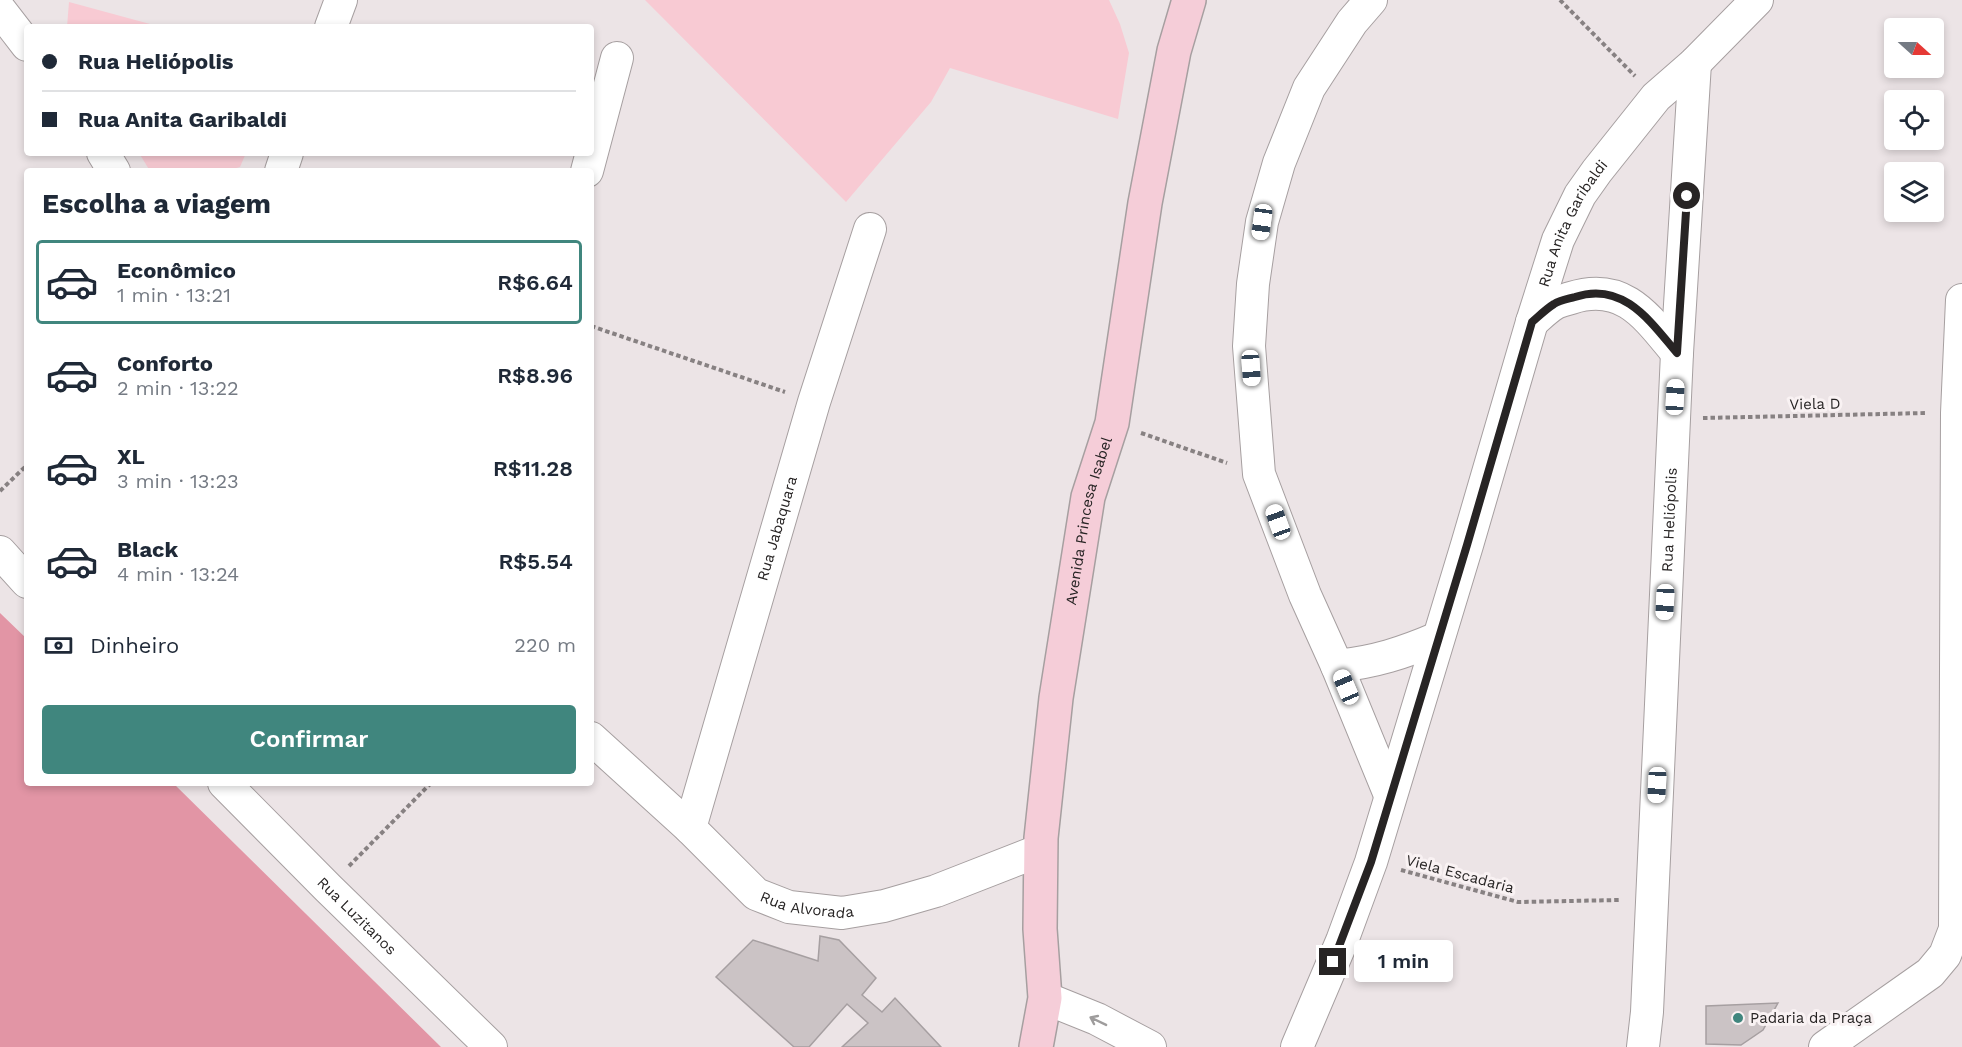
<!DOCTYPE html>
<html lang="pt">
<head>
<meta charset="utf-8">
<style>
  :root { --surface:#fff; --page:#f6f6f7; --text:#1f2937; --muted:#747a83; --line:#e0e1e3; --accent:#40867e }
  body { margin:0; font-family:"Work Sans",sans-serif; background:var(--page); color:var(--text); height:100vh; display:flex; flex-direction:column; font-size:22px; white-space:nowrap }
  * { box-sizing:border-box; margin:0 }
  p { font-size:20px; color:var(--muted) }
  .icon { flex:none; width:33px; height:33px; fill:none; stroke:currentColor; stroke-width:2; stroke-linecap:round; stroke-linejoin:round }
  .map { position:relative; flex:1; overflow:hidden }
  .details { position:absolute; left:24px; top:168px; width:570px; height:618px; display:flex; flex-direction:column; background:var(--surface); border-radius:6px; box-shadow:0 3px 9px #0003 }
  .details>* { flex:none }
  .guide { position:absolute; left:24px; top:24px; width:570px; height:132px; border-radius:6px; box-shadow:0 3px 9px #0003; display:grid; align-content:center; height:132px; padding:0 18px; background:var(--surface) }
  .needle { width:39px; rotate:111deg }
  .buttons { position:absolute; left:1884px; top:18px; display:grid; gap:12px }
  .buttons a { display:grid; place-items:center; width:60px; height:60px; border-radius:6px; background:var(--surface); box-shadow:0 3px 9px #0003; font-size:30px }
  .end { position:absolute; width:27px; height:27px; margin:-14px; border:8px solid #272424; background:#fff; box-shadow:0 0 0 3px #fff }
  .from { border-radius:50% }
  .bubble { position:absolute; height:42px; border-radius:6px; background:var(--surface); box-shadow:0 3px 9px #0003; font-size:20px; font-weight:600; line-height:42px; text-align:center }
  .car { position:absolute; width:18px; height:36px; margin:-18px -9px; border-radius:8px; box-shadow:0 0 4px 2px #0007; background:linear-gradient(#fff 24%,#345 0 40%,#fff 0 76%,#345 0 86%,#fff 0) }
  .guide b { display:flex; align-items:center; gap:21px; height:57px; font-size:22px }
  .guide b+b { border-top:2px solid var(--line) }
  .guide i { width:15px; height:15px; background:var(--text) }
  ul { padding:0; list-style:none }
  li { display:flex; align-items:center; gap:18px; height:84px; margin:0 12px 9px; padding:0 6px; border:3px solid transparent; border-radius:6px }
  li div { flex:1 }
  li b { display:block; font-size:22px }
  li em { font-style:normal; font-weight:600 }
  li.selected { border-color:var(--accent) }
  li>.icon { width:54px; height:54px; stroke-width:1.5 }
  h2 { padding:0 18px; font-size:27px; line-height:72px }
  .pay { display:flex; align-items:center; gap:15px; height:66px; padding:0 18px; font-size:22px }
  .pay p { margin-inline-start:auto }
  .button { display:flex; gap:12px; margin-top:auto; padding:12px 18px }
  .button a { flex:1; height:69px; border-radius:6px; background:var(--accent); color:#fff; font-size:24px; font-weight:600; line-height:69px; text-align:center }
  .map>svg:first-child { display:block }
</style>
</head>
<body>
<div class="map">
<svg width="1962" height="1047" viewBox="0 0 1962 1047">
  <rect width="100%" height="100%" fill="#ece4e6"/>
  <!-- green -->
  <g fill="#f8cad3">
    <polygon points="645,0 1109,0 1120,24 1129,53 1118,119 950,68 931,102 846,202"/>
    <polygon points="69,2 161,27 67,27"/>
    <polygon points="139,153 246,153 240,167 225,171 150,171"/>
  </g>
  <!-- forest -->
  <polygon fill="#e295a5" points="0,613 27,639 27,783 173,783 441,1047 0,1047"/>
  <!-- building -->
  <g fill="#cbc3c5" stroke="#a69fa1" stroke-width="1.5">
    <polygon points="820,936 839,940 876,978 862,995 882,1012 895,998 941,1047 842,1047 868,1023 847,1004 809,1047 794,1047 716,977 753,940 818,961"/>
    <polygon points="1778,1003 1763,1030 1741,1045 1706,1044 1706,1006"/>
  </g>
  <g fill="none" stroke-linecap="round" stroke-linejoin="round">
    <!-- minor casing -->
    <g stroke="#a69fa0" stroke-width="34">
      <g id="minor">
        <polyline points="1371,0 1352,22 1309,88 1279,163 1262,222 1253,284 1249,346 1259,474 1305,595 1337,666 1390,795"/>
        <polyline points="0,10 27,45"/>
        <polyline points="331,27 341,0"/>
        <polyline points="103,153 114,171"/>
        <polyline points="281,171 287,153"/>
        <polyline points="587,171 617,58"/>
        <path d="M1532,322c7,-6 14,-13 22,-18 5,-3 11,-4 17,-6 53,-17 76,19 106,55"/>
        <polyline points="0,552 27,582"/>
        <path d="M1337,666c38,-4 66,-13 101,-28"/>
        <path id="s1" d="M591,738l99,90 66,66 33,13 53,6 42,-7 52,-15 105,-41"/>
        <path id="s2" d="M224,783l104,105 163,159"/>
        <path id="s3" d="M690,828l124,-426 56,-173"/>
        <polyline points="1045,998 1097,1019 1150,1047"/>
        <path id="s4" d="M1297,1047l45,-106 29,-79 96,-317 65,-223 26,-82 22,-45 17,-24 59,-74 39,-34 62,-63"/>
        <path id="s5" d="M1643,1047l4,-35 30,-659 18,-290"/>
        <polyline points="1825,1047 1930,973 1945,955 1955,929 1957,413 1962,300"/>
      </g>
    </g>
    <!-- secondary casing -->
    <g stroke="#a69fa0" stroke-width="36">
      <g id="secondary">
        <path id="s6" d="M1036,1047l9,-49 -5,-69 1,-91 15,-140 32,-201 24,-74 33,-220 29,-152 15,-51"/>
      </g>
    </g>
    <!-- path -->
    <g stroke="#878182" stroke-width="4" stroke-dasharray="4.5 3" stroke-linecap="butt">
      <polyline points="1560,0 1635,76"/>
      <polyline points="591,326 785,392"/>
      <polyline points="1703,418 1926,413"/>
      <polyline points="1141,433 1227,463"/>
      <polyline points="0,491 27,465"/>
      <polyline points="349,866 431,783"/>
      <polyline points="1401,870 1518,902 1620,900"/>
    </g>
    <!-- minor -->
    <use href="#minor" stroke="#fff" stroke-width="32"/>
    <!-- secondary -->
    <use href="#secondary" stroke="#f5cdd8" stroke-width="33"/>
  </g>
  <!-- one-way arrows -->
  <defs><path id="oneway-shaft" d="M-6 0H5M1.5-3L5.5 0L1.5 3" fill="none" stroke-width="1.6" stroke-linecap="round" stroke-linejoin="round" transform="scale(1.5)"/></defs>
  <use stroke="#9e9c9c" href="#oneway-shaft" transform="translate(1098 1021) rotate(-154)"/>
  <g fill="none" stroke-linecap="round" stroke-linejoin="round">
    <!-- route -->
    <path stroke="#272424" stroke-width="8" d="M1333,962l38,-100 96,-317 65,-223c7,-6 14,-13 22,-18 6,-4 14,-5 21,-7 48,-16 75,24 102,56l10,-157"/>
  </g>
  <!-- markers -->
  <circle fill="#40867e" stroke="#f9f2f3" stroke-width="2" cx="1738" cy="1018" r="6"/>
  <g text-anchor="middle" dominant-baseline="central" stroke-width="6" stroke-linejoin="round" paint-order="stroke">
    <!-- street labels -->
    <g font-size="15" fill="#272424" stroke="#f9f2f3">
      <text stroke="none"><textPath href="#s4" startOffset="870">Rua Anita Garibaldi</textPath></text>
      <text transform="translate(1815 404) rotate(-1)">Viela D</text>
      <text stroke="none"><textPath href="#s5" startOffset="528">Rua Heliópolis</textPath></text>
      <text stroke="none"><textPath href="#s6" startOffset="531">Avenida Princesa Isabel</textPath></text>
      <text stroke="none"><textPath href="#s3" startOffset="312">Rua Jabaquara</textPath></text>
      <text transform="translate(1460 874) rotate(15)">Viela Escadaria</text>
      <text stroke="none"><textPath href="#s1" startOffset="280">Rua Alvorada</textPath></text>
      <text stroke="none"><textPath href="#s2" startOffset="188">Rua Luzitanos</textPath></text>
    </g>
    <!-- poi labels -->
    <g font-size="15" fill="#272424" stroke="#f9f2f3" text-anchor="start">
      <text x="1750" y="1018">Padaria da Praça</text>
    </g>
  </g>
</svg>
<div class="buttons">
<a><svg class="needle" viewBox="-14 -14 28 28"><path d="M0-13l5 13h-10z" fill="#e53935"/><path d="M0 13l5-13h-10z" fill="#747a83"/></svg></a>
<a><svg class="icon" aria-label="locate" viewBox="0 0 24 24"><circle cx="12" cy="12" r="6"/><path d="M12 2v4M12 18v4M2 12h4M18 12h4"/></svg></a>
<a><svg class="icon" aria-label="layers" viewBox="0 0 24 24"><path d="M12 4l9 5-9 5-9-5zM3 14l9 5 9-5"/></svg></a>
</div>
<i class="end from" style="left:1687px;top:196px"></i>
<i class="end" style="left:1333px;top:962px"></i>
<div class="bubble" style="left:1354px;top:940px;width:99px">1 min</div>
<i class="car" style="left:1262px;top:222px;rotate:188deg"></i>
<i class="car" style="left:1251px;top:368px;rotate:176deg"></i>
<i class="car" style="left:1675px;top:397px;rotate:3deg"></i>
<i class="car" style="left:1278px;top:522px;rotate:340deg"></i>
<i class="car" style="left:1665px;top:602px;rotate:183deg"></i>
<i class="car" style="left:1346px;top:687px;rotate:337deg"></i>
<i class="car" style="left:1657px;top:785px;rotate:183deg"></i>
<div class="guide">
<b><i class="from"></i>Rua Heliópolis</b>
<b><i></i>Rua Anita Garibaldi</b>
</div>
<section class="details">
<h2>Escolha a viagem</h2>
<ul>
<li class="selected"><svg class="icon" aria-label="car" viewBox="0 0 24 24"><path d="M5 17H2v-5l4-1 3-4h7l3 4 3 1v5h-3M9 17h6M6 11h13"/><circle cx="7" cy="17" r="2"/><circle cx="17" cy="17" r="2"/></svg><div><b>Econômico</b><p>1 min · 13:21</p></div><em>R$6.64</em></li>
<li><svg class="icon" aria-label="car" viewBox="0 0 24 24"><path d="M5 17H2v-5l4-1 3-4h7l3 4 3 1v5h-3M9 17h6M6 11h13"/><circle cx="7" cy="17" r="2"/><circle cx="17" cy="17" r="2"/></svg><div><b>Conforto</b><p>2 min · 13:22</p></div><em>R$8.96</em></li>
<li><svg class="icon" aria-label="car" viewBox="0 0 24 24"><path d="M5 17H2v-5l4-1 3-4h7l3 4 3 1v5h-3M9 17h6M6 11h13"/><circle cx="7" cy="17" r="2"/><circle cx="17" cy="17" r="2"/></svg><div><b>XL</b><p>3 min · 13:23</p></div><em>R$11.28</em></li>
<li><svg class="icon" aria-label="car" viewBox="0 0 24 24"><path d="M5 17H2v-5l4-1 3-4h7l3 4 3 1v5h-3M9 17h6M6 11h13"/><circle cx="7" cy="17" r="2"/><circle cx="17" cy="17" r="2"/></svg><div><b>Black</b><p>4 min · 13:24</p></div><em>R$5.54</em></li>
</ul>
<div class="pay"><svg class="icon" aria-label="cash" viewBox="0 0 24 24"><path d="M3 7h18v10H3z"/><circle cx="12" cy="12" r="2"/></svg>Dinheiro<p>220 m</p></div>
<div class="button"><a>Confirmar</a></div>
</section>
</div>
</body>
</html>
